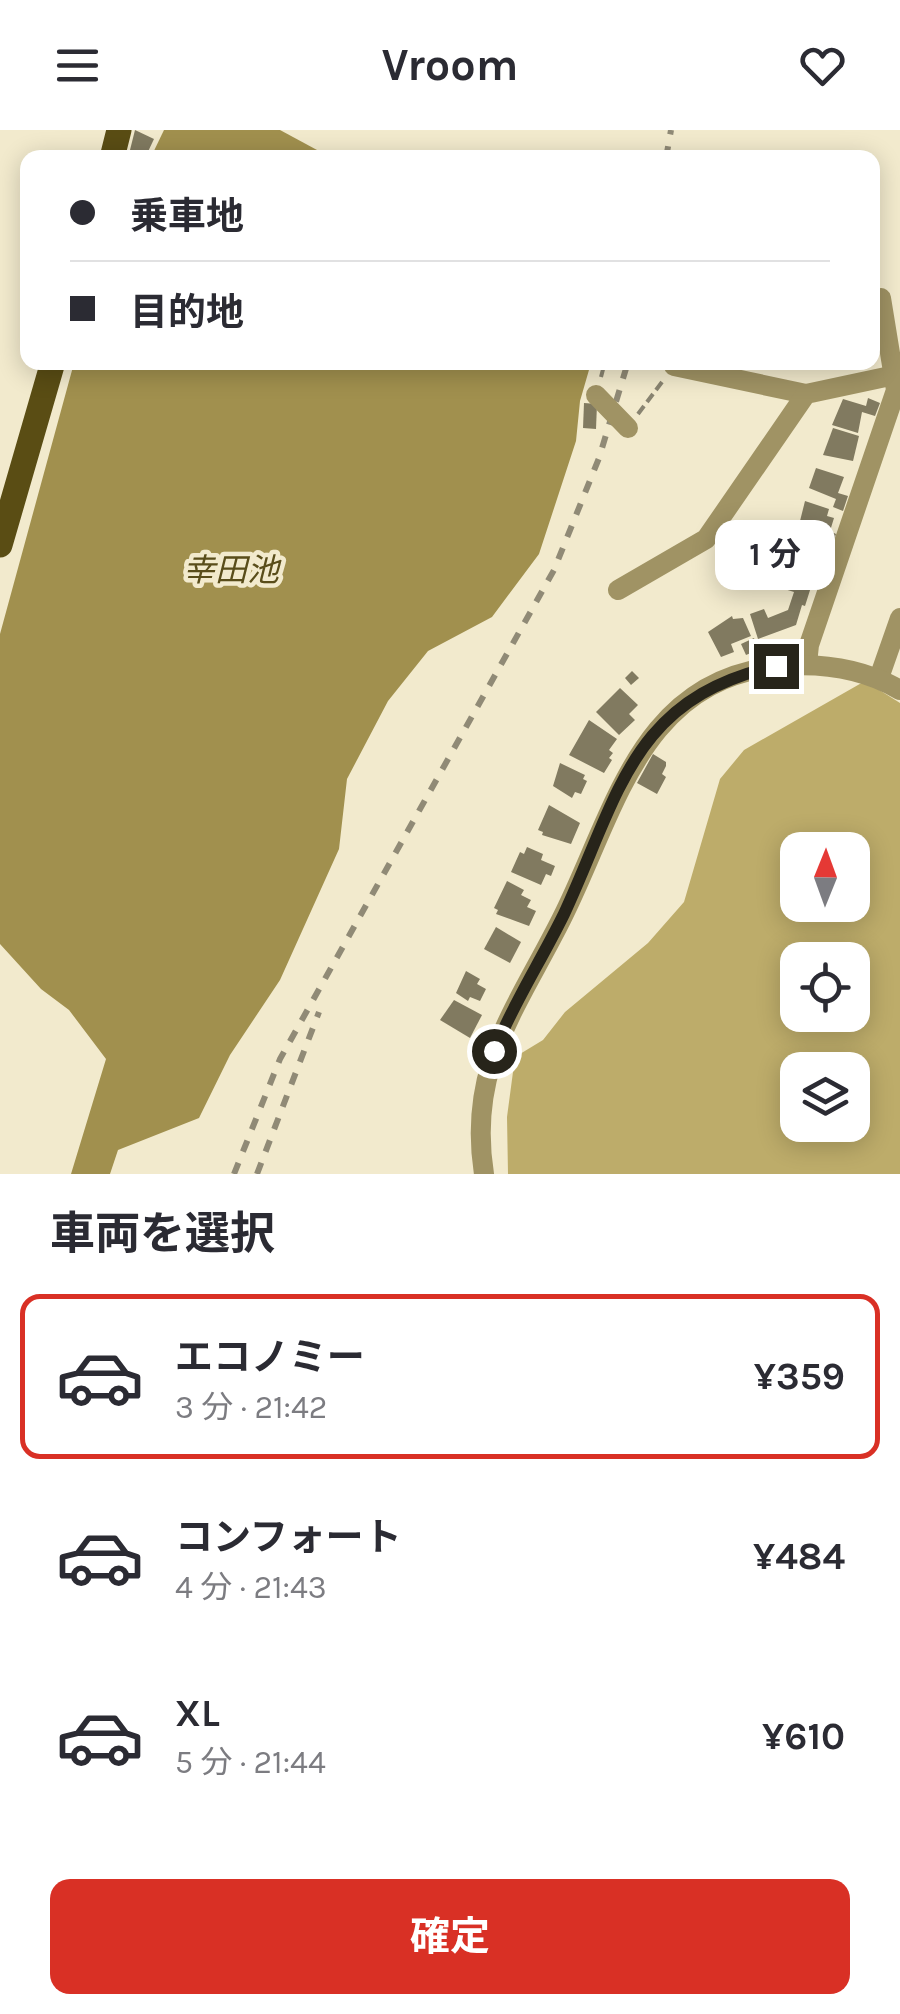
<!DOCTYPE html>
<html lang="ja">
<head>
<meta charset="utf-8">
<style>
  :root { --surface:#fff; --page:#f2f2f3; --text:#2b2b33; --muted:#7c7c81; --line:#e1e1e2; --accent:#d93025 }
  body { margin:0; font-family:Karla,"Noto Sans JP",sans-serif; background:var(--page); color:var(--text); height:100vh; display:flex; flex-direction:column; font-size:38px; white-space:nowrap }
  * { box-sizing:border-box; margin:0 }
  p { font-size:32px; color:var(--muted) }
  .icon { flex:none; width:55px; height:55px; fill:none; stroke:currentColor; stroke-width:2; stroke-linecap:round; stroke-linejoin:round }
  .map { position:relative; height:1044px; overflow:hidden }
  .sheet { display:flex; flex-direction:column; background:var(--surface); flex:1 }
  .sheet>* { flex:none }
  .top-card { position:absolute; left:20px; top:20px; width:860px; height:220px; border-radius:20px; box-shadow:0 5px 25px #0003; display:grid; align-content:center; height:220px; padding:0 50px; background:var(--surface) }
  .needle { width:65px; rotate:1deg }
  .buttons { position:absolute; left:780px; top:702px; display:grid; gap:20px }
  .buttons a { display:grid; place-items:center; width:90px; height:90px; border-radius:20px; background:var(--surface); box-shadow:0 5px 25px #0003; font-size:50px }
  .end { position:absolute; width:45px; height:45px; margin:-22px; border:12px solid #27241a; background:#fff; box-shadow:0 0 0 5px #fff }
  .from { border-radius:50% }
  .bubble { position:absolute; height:70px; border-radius:20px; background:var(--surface); box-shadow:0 5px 25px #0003; font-size:32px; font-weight:700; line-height:70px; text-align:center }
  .top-card b { display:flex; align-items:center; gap:35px; height:95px; font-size:38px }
  .top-card b+b { border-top:2px solid var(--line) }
  .top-card i { width:25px; height:25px; background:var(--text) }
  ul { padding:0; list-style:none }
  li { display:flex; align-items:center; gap:30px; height:165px; margin:0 20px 15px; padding:0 30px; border:5px solid transparent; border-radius:20px }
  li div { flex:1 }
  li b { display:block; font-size:38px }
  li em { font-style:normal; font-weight:700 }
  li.selected { border-color:var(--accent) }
  li>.icon { width:90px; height:90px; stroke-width:1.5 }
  h2 { padding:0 50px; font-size:45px; line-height:120px }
  .button { display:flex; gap:20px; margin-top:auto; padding:20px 50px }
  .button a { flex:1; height:115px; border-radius:20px; background:var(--accent); color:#fff; font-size:40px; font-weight:700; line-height:115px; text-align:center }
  header { display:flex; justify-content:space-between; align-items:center; height:130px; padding:0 50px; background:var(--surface); font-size:45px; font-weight:700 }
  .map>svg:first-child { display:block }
</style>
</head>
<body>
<header><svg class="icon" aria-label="menu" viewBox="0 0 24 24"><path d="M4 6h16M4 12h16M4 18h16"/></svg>Vroom<svg class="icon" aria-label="heart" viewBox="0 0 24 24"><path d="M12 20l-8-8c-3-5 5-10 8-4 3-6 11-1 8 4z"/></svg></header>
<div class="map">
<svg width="900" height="1044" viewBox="0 0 900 1044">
  <rect width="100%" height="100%" fill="#f2eacd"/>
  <!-- forest -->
  <path fill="#bdac6a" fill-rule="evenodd" d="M865,551l35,22v471h-392l-1,-57 8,-60 28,-17 22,-28 83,-69 36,-41 36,-123 24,-29zM798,720h54v55h-54zM798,830h54v55h-54zM798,940h54v55h-54z"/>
  <!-- water -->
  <g fill="#a1904e">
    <polygon points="164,0 280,0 330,27 151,27"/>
    <polygon points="74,233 591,233 580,271 576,311 539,424 492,487 428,521 388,571 347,649 339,719 280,850 230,925 199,988 118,1020 110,1044 71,1044 106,929 69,880 41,859 0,814 0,504"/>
  </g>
  <!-- building -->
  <g fill="#817a60">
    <polygon points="135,0 154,9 145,28 128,28"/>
    <polygon points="868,268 880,273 875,286 862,282 858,303 832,295 843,269 866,276"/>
    <polygon points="584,273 597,274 596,299 583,298"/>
    <polygon points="833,298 859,306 853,331 823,325"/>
    <polygon points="816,338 844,347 838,363 848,366 843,381 833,377 836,369 809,358"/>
    <polygon points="805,371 829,379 827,386 834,388 830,401 836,404 832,417 819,413 824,399 821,398 819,405 799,395"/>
    <polygon points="793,407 816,415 808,441 784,435"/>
    <polygon points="781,448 811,457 805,476 802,475 796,495 758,509 750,484 764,479 768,488 788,480 794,462 778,457"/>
    <polygon points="732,486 733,489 743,488 751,506 731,514 734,522 721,527 708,502"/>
    <polygon points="754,508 758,520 746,525 741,514"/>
    <polygon points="632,541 639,548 631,555 625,548"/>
    <polygon points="620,558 638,575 629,584 635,590 619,605 596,582"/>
    <polygon points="589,590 617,609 609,620 613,623 609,628 612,630 604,643 569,625"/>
    <polygon points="653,624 666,632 666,636 662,644 666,647 657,664 637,653"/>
    <polygon points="560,633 585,645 583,649 587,651 581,664 575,662 572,668 553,656"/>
    <polygon points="549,675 580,693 571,714 542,705 543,702 538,700"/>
    <polygon points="527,717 543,724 541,730 555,736 551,746 546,744 541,755 511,742 520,722 524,724"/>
    <polygon points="507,751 524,760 521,765 531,770 527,777 536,781 529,796 496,784 498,780 494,778"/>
    <polygon points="496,797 521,812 510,833 484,819"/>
    <polygon points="466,841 480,849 477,854 486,859 480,871 470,867 468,871 456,863"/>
    <polygon points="454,870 482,885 470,908 440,890"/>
  </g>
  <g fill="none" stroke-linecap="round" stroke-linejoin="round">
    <!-- path -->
    <g stroke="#898471" stroke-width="4" stroke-dasharray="10 5" stroke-linecap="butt">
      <polyline points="601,247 605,232"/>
      <polyline points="638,284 662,252"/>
    </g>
    <!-- minor -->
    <g stroke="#a09364" stroke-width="20">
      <polyline points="674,236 806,264"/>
      <polyline points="618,460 706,409 806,264 895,245"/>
      <polyline points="807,534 809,515 896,260 881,168"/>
      <polyline points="879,548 900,488"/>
      <path d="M484,1044c-17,-107 33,-166 78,-256 53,-105 78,-242 221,-252 42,-3 81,3 117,24"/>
    </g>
    <!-- major -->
    <g stroke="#5a4d14" stroke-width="25">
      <polyline points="112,28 119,0"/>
      <polyline points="0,415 53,232"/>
    </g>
    <!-- rail -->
    <g stroke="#908a76" stroke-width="6" stroke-dasharray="12 12" stroke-linecap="butt">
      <polyline points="666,28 671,0"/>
      <polyline points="234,1044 280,929 554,440 599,328 628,232"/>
      <polyline points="257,1044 319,882"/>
    </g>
    <!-- minor-bridge -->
    <polyline stroke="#a09364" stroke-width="20" points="596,265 628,298"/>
  </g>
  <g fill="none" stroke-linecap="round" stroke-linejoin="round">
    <!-- route -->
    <path stroke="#27241a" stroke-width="12" d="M494,921c20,-49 47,-90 70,-137 55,-118 67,-216 212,-248"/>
  </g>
  <g text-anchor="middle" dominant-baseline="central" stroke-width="9" stroke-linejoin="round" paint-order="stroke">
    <!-- water labels -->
    <g font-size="32" font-style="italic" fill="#594d1a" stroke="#f2eacd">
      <text x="231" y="440">幸田池</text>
    </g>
  </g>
</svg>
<div class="buttons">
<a><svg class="needle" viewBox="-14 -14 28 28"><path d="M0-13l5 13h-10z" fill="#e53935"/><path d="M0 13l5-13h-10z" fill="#7c7c81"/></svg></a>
<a><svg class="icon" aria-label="locate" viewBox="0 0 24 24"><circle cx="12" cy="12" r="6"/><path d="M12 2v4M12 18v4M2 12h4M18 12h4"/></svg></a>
<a><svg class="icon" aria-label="layers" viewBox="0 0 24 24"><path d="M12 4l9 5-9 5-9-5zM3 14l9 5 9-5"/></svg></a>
</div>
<i class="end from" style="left:494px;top:921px"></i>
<i class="end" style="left:776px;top:536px"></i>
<div class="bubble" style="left:715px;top:390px;width:120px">1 分</div>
<div class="top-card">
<b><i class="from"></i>乗車地</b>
<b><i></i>目的地</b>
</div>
</div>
<section class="sheet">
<h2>車両を選択</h2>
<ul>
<li class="selected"><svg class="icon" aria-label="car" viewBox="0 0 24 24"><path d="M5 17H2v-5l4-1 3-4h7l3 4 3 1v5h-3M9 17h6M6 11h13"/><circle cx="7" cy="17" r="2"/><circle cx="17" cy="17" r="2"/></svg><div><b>エコノミー</b><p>3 分 · 21:42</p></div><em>¥359</em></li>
<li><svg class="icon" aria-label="car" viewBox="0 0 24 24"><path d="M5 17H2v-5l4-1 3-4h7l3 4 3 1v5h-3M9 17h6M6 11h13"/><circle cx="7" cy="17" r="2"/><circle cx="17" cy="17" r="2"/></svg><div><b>コンフォート</b><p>4 分 · 21:43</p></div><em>¥484</em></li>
<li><svg class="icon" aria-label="car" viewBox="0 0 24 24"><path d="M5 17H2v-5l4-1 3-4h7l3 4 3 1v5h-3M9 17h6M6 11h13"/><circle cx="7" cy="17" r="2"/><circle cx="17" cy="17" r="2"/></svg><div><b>XL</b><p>5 分 · 21:44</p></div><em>¥610</em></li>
</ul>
<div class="button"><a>確定</a></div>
</section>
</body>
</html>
